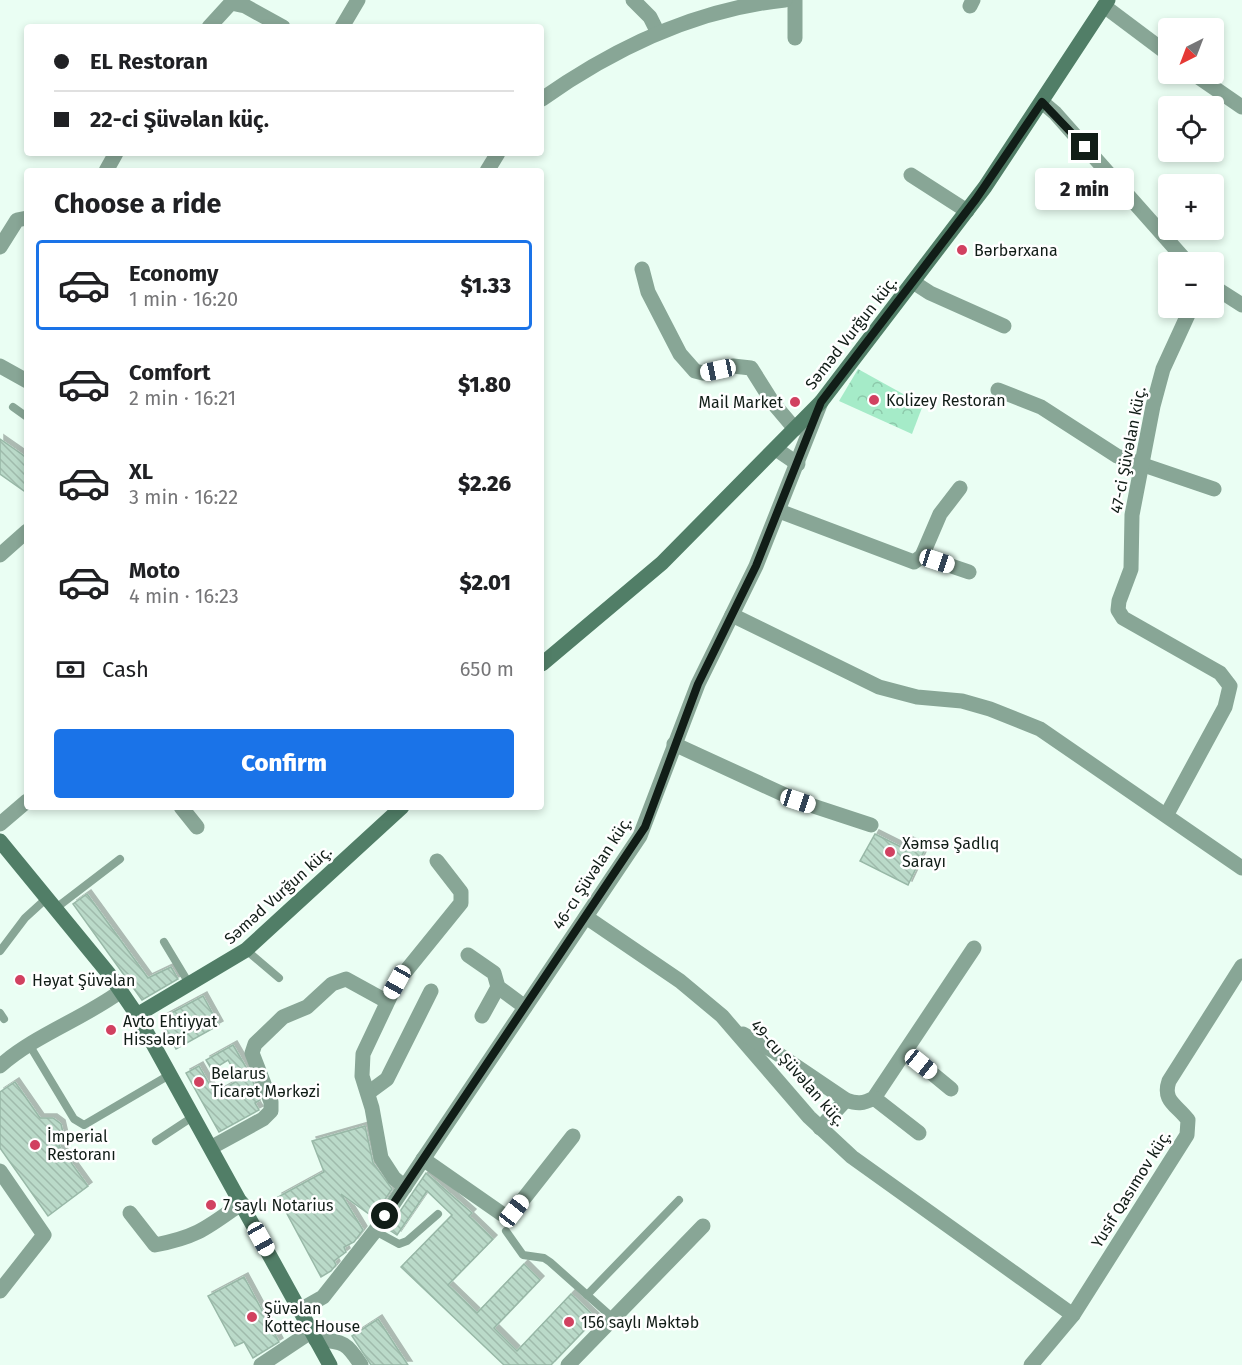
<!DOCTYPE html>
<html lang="en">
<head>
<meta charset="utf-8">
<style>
  :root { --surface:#fff; --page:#f6f6f6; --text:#202124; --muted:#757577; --line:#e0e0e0; --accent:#1a73e8 }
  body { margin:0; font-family:"Fira Sans",sans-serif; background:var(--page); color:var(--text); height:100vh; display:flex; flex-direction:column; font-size:22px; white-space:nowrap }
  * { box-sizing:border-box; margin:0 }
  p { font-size:20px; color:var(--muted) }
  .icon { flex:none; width:33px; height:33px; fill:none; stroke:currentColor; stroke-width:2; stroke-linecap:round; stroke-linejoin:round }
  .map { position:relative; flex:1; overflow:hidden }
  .drawer { position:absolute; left:24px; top:168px; width:520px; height:642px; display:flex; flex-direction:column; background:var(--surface); border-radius:6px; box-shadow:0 3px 9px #0003 }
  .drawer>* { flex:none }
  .top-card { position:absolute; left:24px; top:24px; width:520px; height:132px; border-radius:6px; box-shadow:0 3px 9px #0003; display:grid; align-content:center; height:132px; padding:0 30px; background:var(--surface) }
  .needle { width:39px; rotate:222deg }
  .tools { position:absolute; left:1158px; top:18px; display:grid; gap:12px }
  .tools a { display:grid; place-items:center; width:66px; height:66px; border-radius:6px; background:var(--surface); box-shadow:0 3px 9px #0003; font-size:30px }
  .end { position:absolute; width:27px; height:27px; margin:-14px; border:8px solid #111d17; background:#fff; box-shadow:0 0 0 3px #fff }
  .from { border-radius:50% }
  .bubble { position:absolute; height:42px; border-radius:6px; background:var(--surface); box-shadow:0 3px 9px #0003; font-size:20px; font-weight:800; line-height:42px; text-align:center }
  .car { position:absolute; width:18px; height:36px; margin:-18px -9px; border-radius:8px; box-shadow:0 0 4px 2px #0007; background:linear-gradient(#fff 24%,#345 0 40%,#fff 0 76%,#345 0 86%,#fff 0) }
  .top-card b { display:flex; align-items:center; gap:21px; height:57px; font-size:22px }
  .top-card b+b { border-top:2px solid var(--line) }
  .top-card i { width:15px; height:15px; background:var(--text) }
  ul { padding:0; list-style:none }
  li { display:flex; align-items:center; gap:18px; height:90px; margin:0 12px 9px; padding:0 18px; border:3px solid transparent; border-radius:6px }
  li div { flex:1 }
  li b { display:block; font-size:22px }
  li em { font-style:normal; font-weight:800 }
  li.active { border-color:var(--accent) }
  li>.icon { width:54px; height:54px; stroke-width:1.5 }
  h2 { padding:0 30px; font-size:27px; line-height:72px }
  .pay { display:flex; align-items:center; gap:15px; height:66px; padding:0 30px; font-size:22px }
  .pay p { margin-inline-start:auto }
  .primary-button { display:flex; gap:12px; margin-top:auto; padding:12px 30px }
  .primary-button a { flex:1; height:69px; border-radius:6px; background:var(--accent); color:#fff; font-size:24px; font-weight:800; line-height:69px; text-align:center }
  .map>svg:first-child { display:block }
</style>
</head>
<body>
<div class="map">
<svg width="1242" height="1365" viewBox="0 0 1242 1365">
  <defs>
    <pattern id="forest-crowns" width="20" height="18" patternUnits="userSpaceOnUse" patternTransform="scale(1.5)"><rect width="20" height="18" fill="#a5ebc8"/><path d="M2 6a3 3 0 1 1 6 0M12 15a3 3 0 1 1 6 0" fill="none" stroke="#8dc9ab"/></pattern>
    <pattern id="building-back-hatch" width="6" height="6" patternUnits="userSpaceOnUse" patternTransform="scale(1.5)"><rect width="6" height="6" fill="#badac9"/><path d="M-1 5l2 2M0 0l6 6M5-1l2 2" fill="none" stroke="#9fbbac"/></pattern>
    <filter id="shadow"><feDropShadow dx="4" dy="-4" stdDeviation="0" flood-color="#0004"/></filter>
  </defs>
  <rect width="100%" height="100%" fill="#eafef3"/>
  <!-- forest -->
  <polygon fill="url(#forest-crowns)" points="858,369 923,405 912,434 839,401"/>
  <!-- building -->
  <g fill="url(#building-back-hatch)" stroke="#98b8a7" stroke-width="1.5" filter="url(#shadow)">
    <polygon points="0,439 27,458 27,493 0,474"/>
    <polygon points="875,834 903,848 907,840 925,849 908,885 860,861"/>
    <polygon points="87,894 148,978 171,967 178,979 142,1000 73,904"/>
    <polygon points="203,996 219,1025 176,1049 160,1019"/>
    <polygon points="233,1045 250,1074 260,1100 255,1103 259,1110 219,1132 186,1073 199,1066 215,1094 239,1080 228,1060 212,1070 206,1060"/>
    <polygon points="15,1082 40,1118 53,1118 61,1124 64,1137 59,1146 88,1186 48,1216 0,1148 0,1092"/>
    <polygon points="365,1126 373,1163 392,1189 373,1217 341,1194 363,1230 354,1242 344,1247 346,1252 334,1261 336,1265 331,1271 321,1277 278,1197 324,1172 312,1141"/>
    <polygon points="426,1173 472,1213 469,1216 493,1239 448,1285 477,1313 524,1264 540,1280 494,1328 517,1351 571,1294 596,1318 551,1365 504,1365 401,1267 452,1215 427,1191 397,1235 388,1229"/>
    <polygon points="244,1277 279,1342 253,1358 244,1342 235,1346 208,1296"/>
    <polygon points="378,1319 408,1365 371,1365 352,1336"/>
  </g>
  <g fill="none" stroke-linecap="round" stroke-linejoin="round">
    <!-- lane -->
    <g stroke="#88a696" stroke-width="8">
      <polyline points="13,407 27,417"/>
      <polyline points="56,908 120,859"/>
      <polyline points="164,942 190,985"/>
      <polyline points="246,950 279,978"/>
      <polyline points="0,951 25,918 48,897"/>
      <polyline points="0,1013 4,1019"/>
      <polyline points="30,1046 74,1119 84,1125 171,1074"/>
      <polyline points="156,1141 194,1116"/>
      <polyline points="375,1231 399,1244 407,1241 438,1214"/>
      <polyline points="506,1231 523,1255 544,1258 550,1262 613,1318"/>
      <polyline points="587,1295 679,1200"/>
    </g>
    <!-- street -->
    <g stroke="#88a696" stroke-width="15">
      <polyline points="633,0 650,17 658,33"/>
      <polyline points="970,6 973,0"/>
      <polyline points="1104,6 1168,54"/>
      <polyline points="209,27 231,3 245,6 283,27"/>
      <polyline points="342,27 358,0"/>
      <polyline points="795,38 795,0"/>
      <polyline points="1194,74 1242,107"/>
      <path d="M542,99c71,-50 155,-90 243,-99"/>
      <polyline points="1042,102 1055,113 1187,262"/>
      <polyline points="106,171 116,153"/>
      <polyline points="487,171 498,153"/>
      <polyline points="911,175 967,211"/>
      <polyline points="0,247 17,220 27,218"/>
      <polyline points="642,269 648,292 680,354 695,371 703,373 733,366 751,368 773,403 795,429"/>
      <polyline points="913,282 930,293 1004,326"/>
      <polyline points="1214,287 1242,305"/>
      <polyline points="0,366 27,381"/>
      <polyline points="998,390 1041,407 1117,456 1214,489"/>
      <polyline points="776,449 798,464"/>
      <polyline points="779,511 914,562 922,556 940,514 960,488"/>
      <polyline points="0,555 27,531"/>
      <polyline points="922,556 969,572"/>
      <polyline points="732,615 879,687 917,697 962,701 990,709 1040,729 1242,868"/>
      <polyline points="674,744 798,801 871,825"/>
      <polyline points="181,807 197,827"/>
      <polyline points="1167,814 1225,707 1230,686 1220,673 1123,618 1118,610 1119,601 1131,569 1132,515 1153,406 1163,369 1191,308"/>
      <polyline points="0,824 27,801"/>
      <polyline points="586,917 680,981 722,1016 809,1117 852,1157 1073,1315"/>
      <polyline points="468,955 494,973 498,987 525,1007"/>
      <polyline points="482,1016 498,987"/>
      <path d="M743,1034l32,18 71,48c11,4 17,4 28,-2l100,-150"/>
      <polyline points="906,1052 951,1089"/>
      <path d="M0,1066c35,-31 83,-47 121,-75"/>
      <polyline points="368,1093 387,1079 431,991"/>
      <polyline points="874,1098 919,1133"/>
      <polyline points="820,1128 846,1100"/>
      <polyline points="212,1147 263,1119 271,1111 271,1102 252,1053 255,1044 283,1017 307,1007 332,984 346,979 386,1001"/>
      <polyline points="423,1159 502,1214 508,1215 514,1211 573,1136"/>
      <polyline points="0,1171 44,1235 0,1291"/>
      <polyline points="405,1187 394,1178 381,1158 372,1108 362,1076 363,1054 397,982 461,903 461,892 437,861"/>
      <path d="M130,1213l25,32c43,-8 53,-18 87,-42"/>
      <polyline points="300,1310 323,1297 375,1231 640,836 698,684 756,566 821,402"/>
      <path d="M315,1339c28,3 31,2 46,26"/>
      <polyline points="261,1365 312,1331"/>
      <polyline points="568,1365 703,1226"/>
      <path d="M1031,1365l42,-50 114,-180 1,-15c-11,-15 -26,-19 -19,-39l73,-115"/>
    </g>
    <!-- secondary -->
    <g stroke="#517e67" stroke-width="15">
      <polyline points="542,664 662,563 821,402 985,187 1108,0"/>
      <polyline points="0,841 109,974 137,1015 330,1365"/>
      <polyline points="137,1015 246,950 402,807"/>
    </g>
  </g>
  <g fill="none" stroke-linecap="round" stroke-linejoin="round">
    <!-- route -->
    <polyline stroke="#111d17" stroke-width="8" points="385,1216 645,827 698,684 756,566 821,402 976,199 1042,102 1085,147"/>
  </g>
  <!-- markers -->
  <g fill="#d14160" stroke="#fff" stroke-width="2">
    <circle cx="962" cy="250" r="6"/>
    <circle cx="874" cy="400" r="6"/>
    <circle cx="795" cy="402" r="6"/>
    <circle cx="890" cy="852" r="6"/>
    <circle cx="20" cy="980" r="6"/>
    <circle cx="111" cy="1030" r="6"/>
    <circle cx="199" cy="1082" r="6"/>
    <circle cx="35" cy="1145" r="6"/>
    <circle cx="211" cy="1205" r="6"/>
    <circle cx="252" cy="1317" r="6"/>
    <circle cx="569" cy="1322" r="6"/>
  </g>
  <g text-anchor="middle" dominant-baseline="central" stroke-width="5" stroke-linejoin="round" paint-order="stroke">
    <!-- poi labels -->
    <g font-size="16" fill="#111d17" stroke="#fff" text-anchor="start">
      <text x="974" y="250">Bərbərxana</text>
      <text x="886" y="400">Kolizey Restoran</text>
      <text x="783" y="402" text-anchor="end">Mail Market</text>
      <text x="902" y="843">Xəmsə Şadlıq<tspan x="902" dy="18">Sarayı</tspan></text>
      <text x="32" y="980">Həyat Şüvəlan</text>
      <text x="123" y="1021">Avto Ehtiyyat<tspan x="123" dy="18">Hissələri</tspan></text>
      <text x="211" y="1073">Belarus<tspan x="211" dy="18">Ticarət Mərkəzi</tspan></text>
      <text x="47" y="1136">İmperial<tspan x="47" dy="18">Restoranı</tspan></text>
      <text x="223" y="1205">7 saylı Notarius</text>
      <text x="264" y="1308">Şüvəlan<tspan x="264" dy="18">Kottec House</tspan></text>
      <text x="581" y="1322">156 saylı Məktəb</text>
    </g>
    <!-- street labels -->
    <g font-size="16" fill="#111d17" stroke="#fff">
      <text transform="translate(851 333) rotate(-52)">Səməd Vurğun küç.</text>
      <text transform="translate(1128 450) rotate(-79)">47-ci Şüvəlan küç.</text>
      <text transform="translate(592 873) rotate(-57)">46-cı Şüvəlan küç.</text>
      <text transform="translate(278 895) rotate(-42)">Səməd Vurğun küç.</text>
      <text transform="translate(798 1073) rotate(49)">49-cu Şüvəlan küç.</text>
      <text transform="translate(1131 1189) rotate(-58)">Yusif Qasımov küç.</text>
    </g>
  </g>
</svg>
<div class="tools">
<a><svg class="needle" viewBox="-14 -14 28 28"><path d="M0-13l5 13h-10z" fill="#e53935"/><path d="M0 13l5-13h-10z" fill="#757577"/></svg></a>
<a><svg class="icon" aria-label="locate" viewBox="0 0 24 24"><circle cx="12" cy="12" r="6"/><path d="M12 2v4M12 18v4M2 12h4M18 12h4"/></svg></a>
<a>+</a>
<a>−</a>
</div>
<i class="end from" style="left:385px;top:1216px"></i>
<i class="end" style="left:1085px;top:147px"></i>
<div class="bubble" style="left:1035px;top:168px;width:99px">2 min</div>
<i class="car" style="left:718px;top:370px;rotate:258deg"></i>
<i class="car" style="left:937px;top:561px;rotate:108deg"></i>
<i class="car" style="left:798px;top:801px;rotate:108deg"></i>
<i class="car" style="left:397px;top:982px;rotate:209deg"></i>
<i class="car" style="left:921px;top:1064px;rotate:129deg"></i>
<i class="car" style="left:514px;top:1211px;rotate:38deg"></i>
<i class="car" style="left:261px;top:1239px;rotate:151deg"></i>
<div class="top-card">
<b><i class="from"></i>EL Restoran</b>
<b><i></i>22-ci Şüvəlan küç.</b>
</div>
<section class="drawer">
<h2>Choose a ride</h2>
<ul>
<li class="active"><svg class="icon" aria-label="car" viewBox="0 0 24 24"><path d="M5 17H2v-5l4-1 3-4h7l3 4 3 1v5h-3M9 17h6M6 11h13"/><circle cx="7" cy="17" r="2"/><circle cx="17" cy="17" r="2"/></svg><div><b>Economy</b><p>1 min · 16:20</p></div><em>$1.33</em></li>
<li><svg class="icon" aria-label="car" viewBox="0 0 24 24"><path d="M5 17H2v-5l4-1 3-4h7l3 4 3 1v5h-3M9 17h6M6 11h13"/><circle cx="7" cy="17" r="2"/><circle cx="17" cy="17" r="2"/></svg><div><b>Comfort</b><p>2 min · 16:21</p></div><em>$1.80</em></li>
<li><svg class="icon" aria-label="car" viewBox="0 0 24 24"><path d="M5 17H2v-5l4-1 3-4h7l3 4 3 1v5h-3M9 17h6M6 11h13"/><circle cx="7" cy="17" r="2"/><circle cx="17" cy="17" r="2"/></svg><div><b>XL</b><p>3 min · 16:22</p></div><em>$2.26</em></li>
<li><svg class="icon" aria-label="car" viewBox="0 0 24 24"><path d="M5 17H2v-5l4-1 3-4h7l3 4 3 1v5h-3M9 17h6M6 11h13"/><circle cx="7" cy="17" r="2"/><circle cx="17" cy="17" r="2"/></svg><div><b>Moto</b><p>4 min · 16:23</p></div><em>$2.01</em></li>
</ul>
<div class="pay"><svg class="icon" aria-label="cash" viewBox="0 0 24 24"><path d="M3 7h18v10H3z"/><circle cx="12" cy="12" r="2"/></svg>Cash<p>650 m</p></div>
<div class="primary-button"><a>Confirm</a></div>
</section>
</div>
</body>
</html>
